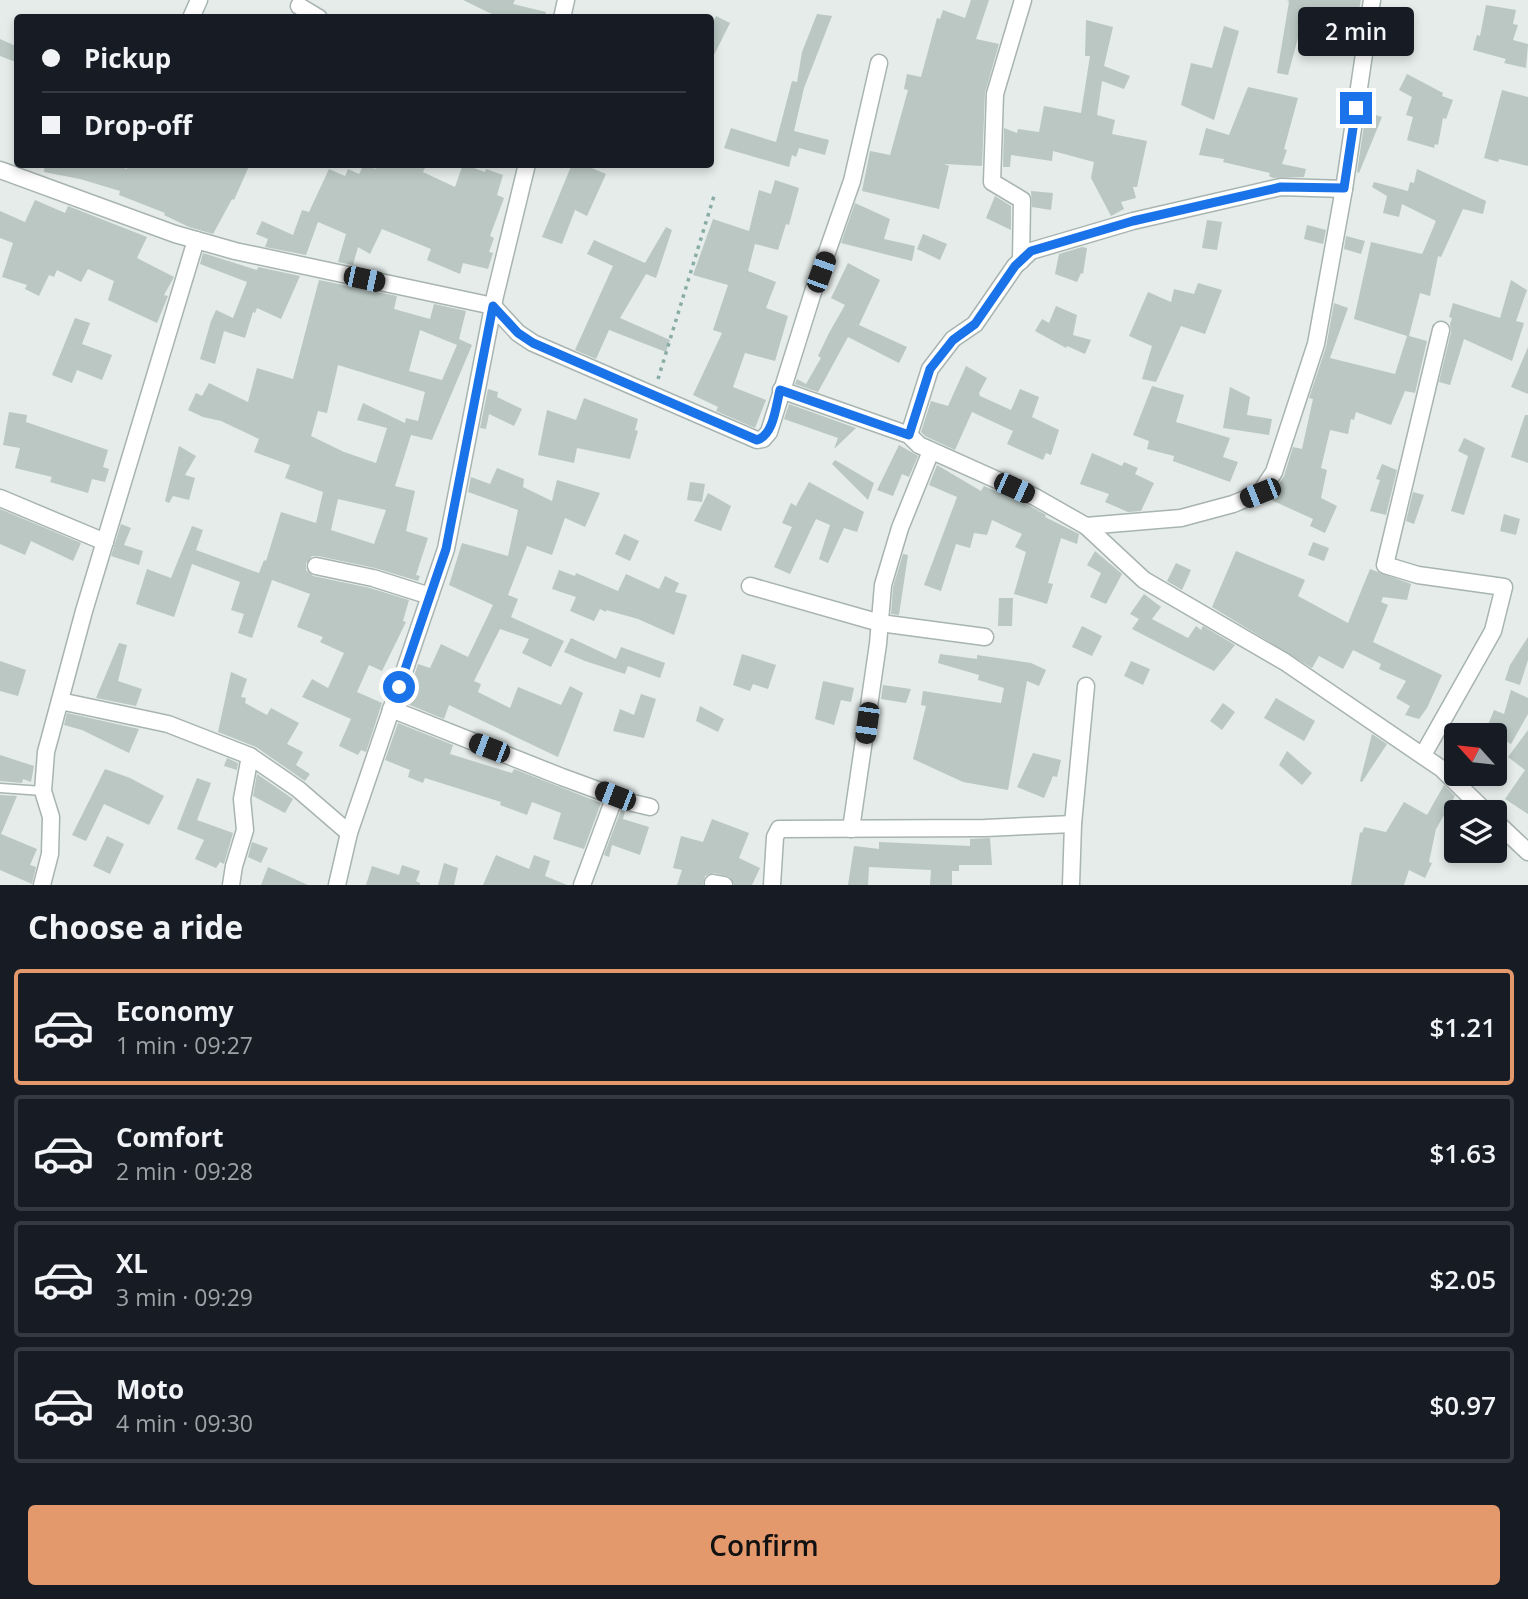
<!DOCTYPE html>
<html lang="en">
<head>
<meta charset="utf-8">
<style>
  :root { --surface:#171b24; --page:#20242c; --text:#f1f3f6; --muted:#9ea1a6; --line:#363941; --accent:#e3996c }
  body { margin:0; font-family:"Open Sans",sans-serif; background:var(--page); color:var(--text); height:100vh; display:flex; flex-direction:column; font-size:26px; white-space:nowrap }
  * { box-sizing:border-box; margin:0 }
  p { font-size:23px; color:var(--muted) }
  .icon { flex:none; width:38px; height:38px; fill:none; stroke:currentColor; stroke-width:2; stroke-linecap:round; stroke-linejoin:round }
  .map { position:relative; height:885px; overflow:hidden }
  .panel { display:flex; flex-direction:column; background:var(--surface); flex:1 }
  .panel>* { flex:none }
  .top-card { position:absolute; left:14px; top:14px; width:700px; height:154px; border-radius:7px; box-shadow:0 4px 10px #0003; display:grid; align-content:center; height:154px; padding:0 28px; background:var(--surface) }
  .needle { width:46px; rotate:297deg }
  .fabs { position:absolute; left:1444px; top:723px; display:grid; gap:14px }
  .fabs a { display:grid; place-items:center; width:63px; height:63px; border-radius:7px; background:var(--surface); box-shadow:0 4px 10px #0003; font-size:35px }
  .end { position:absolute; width:32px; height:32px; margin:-16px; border:9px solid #1a73e8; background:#fff; box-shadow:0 0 0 4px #fff }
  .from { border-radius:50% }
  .bubble { position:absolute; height:49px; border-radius:7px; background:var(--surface); box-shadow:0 4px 10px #0003; font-size:23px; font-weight:600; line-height:49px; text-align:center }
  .car { position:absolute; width:21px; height:42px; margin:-21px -10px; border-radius:9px; box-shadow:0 0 5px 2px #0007; background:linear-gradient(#222 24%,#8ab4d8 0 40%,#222 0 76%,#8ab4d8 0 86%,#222 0) }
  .top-card b { display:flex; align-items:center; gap:24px; height:66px; font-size:26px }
  .top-card b+b { border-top:2px solid var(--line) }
  .top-card i { width:18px; height:18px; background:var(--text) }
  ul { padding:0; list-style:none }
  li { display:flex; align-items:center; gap:21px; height:116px; margin:0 14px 10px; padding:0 14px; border:4px solid var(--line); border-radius:7px }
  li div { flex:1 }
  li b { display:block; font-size:26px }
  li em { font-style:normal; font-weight:600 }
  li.current { border-color:var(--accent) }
  li>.icon { width:63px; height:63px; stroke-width:1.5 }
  h2 { padding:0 28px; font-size:32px; line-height:84px }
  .primary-button { display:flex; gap:14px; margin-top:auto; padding:14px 28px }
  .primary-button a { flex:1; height:80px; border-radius:7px; background:var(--accent); color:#111; font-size:28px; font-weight:600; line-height:80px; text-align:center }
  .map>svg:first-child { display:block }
</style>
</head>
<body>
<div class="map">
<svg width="1528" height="885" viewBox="0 0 1528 885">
  <rect width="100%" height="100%" fill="#e5ecea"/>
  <!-- building -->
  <g fill="#bac7c3" fill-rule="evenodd">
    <polygon points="463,0 515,0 513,4 546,12 545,18 500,18"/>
    <polygon points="971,0 989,0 976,39 999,44 985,93 982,166 944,164 949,166 939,209 862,191 870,151 890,155 908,90 904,89 907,74 921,77 937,18 940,19 943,10 965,18"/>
    <polygon points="1290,0 1361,0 1355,28 1319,13 1318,24 1302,23 1288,75 1277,73 1289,2 1287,1"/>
    <polygon points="1486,5 1516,10 1513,24 1518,25 1513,40 1528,44 1526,68 1504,63 1506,59 1473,50 1477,35 1480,36"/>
    <polygon points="817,14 832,16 804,88 794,131 829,140 825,155 799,148 796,157 792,155 789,167 724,148 731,128 776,142 792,81 797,82 802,52"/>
    <polygon points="716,16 730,23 710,63 710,28"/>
    <polygon points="1086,20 1113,27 1104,66 1130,76 1124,89 1102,81 1097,115 1115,120 1112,134 1147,141 1137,187 1133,187 1136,198 1121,202 1124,209 1111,216 1091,178 1094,162 1053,151 1052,161 1011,155 1010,167 1003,167 1004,128 1017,133 1018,129 1039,132 1044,106 1081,113 1090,56 1085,56"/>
    <polygon points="1224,26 1239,31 1214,120 1181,105 1191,63 1212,68"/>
    <polygon points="0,39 18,47 18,63 0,56"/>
    <polygon points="1407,74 1443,93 1442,96 1453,100 1446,119 1443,118 1438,145 1435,144 1434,148 1407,140 1413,117 1406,115 1412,97 1399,90"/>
    <polygon points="1248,87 1298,98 1284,149 1287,150 1282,164 1306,169 1304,177 1273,178 1269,176 1270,173 1223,162 1224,159 1199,155 1206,128 1229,135"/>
    <polygon points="1502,90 1528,97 1528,166 1499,159 1498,162 1484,158"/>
    <polygon points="1366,112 1382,117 1359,173 1357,172"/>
    <polygon points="45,164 110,164 127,169 128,164 250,164 234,200 232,199 213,234 189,227 164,215 165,213 119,195 120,191 80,179 44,172"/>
    <polygon points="364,164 375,169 378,164 417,164 425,168 423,172 455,187 463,164 485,172 486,169 503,175 497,195 504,198 490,236 494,238 489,252 493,253 488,269 463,263 460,274 427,260 431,249 382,229 370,254 358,247 353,265 338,262 346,234 318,222 306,255 265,247 268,239 256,234 262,221 293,235 302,210 309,212 329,169 345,176 348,169 359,174"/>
    <polygon points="572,164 582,164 606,174 587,216 575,210 562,244 542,237"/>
    <polygon points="1417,169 1486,201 1483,214 1463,209 1441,257 1438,256 1430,296 1420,293 1409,336 1427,341 1415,393 1405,391 1391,425 1356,412 1354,420 1351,419 1348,434 1330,430 1321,468 1327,470 1321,498 1337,506 1325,533 1310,526 1313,519 1269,499 1284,476 1293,447 1302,449 1313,399 1309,398 1326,347 1334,303 1348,308 1330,358 1395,374 1407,336 1354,319 1371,242 1422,254 1423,252 1436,221 1402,204 1399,217 1383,213 1387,196 1372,187 1374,182 1408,191 1410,182 1414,183"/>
    <polygon points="775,180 799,188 789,225 786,224 778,250 755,244 748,271 776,282 766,308 788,316 775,361 745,353 733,387 766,400 755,428 716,411 718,407 693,395 722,333 713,330 728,285 693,275 713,219 749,231 759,190 771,194"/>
    <polygon points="1031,191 1053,193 1051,210 1032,207"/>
    <polygon points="995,196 1011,206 1011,230 986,218"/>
    <polygon points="35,200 65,213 68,206 147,237 137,258 174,277 164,295 168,296 157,323 108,300 114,281 88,269 81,282 57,270 54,277 49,275 39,296 25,289 27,285 2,277 13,243 0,238 0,211 25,222"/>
    <polygon points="855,203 890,219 884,239 915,246 912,261 841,243"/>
    <polygon points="1207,220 1222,222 1217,250 1202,248"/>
    <polygon points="1307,225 1326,230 1323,244 1304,239"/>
    <polygon points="666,227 672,230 656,278 646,274 620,318 670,340 666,352 609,330 596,359 575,350 613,266 587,254 594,240 645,263"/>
    <polygon points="923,234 947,244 940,260 917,249"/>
    <polygon points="1346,236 1365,241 1361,254 1344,249"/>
    <polygon points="1082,247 1087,248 1083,274 1081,273 1077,282 1055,274 1059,254"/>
    <polygon points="203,253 257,270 258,267 300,276 281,319 257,308 255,313 253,312 245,338 224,331 215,364 200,359 211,321 216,310 233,318 247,282 200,264"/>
    <polygon points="848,263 880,280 859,325 907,347 899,363 848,337 818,392 795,384 797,379 806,384 821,358 818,356 829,333 845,305 831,298"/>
    <path d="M319,280l78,16 -3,13 36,10 4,-15 32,7 -7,28 13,6 -40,95 -21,-5 -16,51 20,5 -9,40 22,7 -12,37 4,1 -2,5 -43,-13 -57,-12h-6l-6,7v7l7,6 57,12 39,12 -6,21 3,1 -24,49 -13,-6 -12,27 25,11 -16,49 -5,-2 -3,5 -19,-9 12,-27 -49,-22 10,-18 16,9 16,-35 -24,-11 3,-5 -26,-10 13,-33 -38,-14 -20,58 -14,-5 6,-19 -13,-4 9,-28 -48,-18 -18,53 -38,-13 11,-35 24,9 21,-52 11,4 -7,20 63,23 5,-13 2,1 15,-49 35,11 7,-31 -38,-14 5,-13 -36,-13 5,-13 -38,-18 -18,-4 -15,-7 8,-17 6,3 7,-13 39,19 9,-34 36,11zM420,330l37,15 -15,35 -33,-9zM338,365l87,27 -7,29 -12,-3 -1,5 -42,-20 -6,17 30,8 -11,35 -32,-11 -33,-16 7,-25 9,2zM338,499l48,11 -12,34 -43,-14z"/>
    <polygon points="1511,280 1527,290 1516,321 1524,323 1512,361 1464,339 1450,385 1439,382 1451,332 1450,324 1452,318 1449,317 1453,303 1500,318"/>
    <polygon points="1198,283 1222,290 1205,334 1181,326 1156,382 1142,379 1152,346 1129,336 1148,292 1171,302 1174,289 1194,294"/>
    <polygon points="1056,306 1077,315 1073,335 1091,340 1085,354 1067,346 1066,348 1035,331 1042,319 1049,323"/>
    <polygon points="75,318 90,323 82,344 112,355 102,380 77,370 72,383 52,375"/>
    <polygon points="1528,347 1528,394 1511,387"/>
    <polygon points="966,366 987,378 979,393 980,396 1011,410 1020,389 1039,397 1032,417 1059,430 1051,455 1046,453 1043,460 1007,444 1013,431 972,412 955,450 925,436 921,432 931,401 948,406"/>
    <polygon points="1152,386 1184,395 1176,422 1230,438 1223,457 1238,462 1230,482 1173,461 1174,456 1147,449 1149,441 1133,435"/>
    <polygon points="1230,387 1250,397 1247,415 1272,419 1269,435 1223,428"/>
    <polygon points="488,389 498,392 497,397 522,409 514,426 489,414 486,429 480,428"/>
    <polygon points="584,398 638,419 635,430 638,431 630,459 577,448 574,463 538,455 547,410 576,420"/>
    <polygon points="789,404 856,428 834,449 838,438 784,419"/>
    <polygon points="9,412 27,415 26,422 108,450 103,467 109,469 105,482 92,479 88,493 50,482 52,477 15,468 20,448 3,445"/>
    <polygon points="1525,415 1528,415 1528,463 1511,457"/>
    <polygon points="1464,438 1485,448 1464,515 1451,511 1468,456 1458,451"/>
    <polygon points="899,445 918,456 909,477 902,474 893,496 877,490"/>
    <polygon points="179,446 196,456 185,475 195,478 189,500 173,496 169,503 165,501"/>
    <polygon points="1092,453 1122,466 1124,462 1138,468 1135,474 1154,483 1141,511 1128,512 1105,502 1109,494 1080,484"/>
    <polygon points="835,460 874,483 868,500 832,464"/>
    <polygon points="1382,464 1397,470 1386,515 1370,511 1380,480 1376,479"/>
    <polygon points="937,465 981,491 984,486 1030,506 1046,515 1045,517 1079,534 1077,544 1061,538 1048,583 1053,584 1047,604 1014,594 1026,552 1015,547 1022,534 992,520 987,535 974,533 970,548 956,544 941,591 924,585 957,497 929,485"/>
    <polygon points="497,468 524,479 523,487 552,501 557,480 600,493 585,527 565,518 552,555 527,546 508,595 518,599 511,617 564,641 551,667 522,653 529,639 500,629 474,681 481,684 478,692 510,708 518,687 561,705 570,686 583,693 558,757 449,705 444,719 405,703 418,664 430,668 441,644 468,657 493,605 449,585 462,543 508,556 518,510 468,492 471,477 490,484"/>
    <polygon points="690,482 705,484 702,502 687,500"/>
    <polygon points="809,482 864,512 857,532 844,528 828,563 819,559 830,525 816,519 790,574 774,567 792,527 782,523 791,503 796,506"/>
    <polygon points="1413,492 1424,495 1414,524 1406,521"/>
    <polygon points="708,493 731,506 721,531 694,521"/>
    <polygon points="0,509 81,543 73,561 31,541 25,555 0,544"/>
    <polygon points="1504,514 1520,519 1516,535 1500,531"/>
    <polygon points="121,524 131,528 124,545 143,551 139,565 111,556"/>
    <polygon points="624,534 639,541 630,561 615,554"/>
    <polygon points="1313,542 1329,548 1324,561 1308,555"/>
    <polygon points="1095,551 1122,574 1106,604 1090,597 1101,573 1087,565"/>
    <polygon points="1236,551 1305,580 1298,596 1348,623 1370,569 1411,584 1407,600 1383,597 1381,602 1388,605 1373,642 1442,675 1427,708 1419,719 1405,715 1410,706 1396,698 1406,681 1379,669 1381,664 1353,650 1343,669 1319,656 1312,668 1212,607"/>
    <polygon points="903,554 908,555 899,615 891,614 893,587"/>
    <polygon points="1176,563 1191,570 1182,590 1167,581"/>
    <polygon points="559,570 575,576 576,573 618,591 626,574 659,589 665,576 679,583 675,592 687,595 674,635 638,619 606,610 606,612 600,609 594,621 570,611 576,597 552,589"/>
    <polygon points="1144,594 1161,607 1152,619 1188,638 1196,626 1201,630 1203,626 1235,645 1214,671 1132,629 1139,619 1130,614"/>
    <polygon points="999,598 1013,598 1012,626 998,626"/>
    <polygon points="1082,626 1102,636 1092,656 1072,647"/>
    <polygon points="1528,637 1528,660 1520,685 1505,680 1510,665"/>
    <polygon points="571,638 616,659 621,647 665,663 660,678 628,666 625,674 585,661 564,652"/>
    <polygon points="119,643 127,645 118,681 142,689 136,706 96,698"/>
    <polygon points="742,654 776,665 768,689 753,684 750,691 733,685"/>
    <polygon points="940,654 977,659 977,655 1031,663 1046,670 1039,686 1027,681 1008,790 963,782 913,759 926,706 921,705 923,691 1001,703 1004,688 978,680 979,675 938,663"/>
    <polygon points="0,661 26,670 18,696 0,691"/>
    <polygon points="1131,661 1150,669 1143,685 1124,676"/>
    <polygon points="231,672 247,679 241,697 246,698 245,703 267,715 271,708 299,723 287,744 303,752 296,765 310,774 305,781 256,747 218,732"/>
    <polygon points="823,681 854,688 851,702 841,700 834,725 815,719"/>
    <polygon points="883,685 911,689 906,703 881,699"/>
    <polygon points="1511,690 1528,698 1528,714 1511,744 1495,735 1484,735 1494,710 1504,714"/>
    <polygon points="641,694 656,699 644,738 613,731 620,709 634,715"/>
    <polygon points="1276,698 1315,721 1304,741 1264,718"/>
    <polygon points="1223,703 1235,712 1222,730 1210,721"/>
    <polygon points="700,706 724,719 718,732 696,721"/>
    <polygon points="67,713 139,729 129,753 82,730 64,725"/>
    <polygon points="398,723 453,745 450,754 512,773 514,769 601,803 584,849 553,839 561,813 532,802 527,815 500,805 501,802 425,778 423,783 408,777 410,770 385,760"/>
    <polygon points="1528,730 1528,814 1505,799 1525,770 1508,757"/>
    <polygon points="1372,734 1387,744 1362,782 1360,781"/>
    <polygon points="1287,751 1312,773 1302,785 1279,765"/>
    <polygon points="1033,753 1061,760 1057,777 1053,776 1044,798 1017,787"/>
    <polygon points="0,755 34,766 31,782 23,779 22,783 0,781"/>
    <polygon points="227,758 238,763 237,770 224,766"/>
    <polygon points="105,769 130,778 164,796 149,825 104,804 86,841 72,835"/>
    <polygon points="257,774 293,799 285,813 253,796"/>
    <polygon points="197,778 211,783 197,820 233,833 224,864 220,862 216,868 195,859 204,840 177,829"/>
    <polygon points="1444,785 1455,796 1436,829 1429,862 1432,863 1425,878 1409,870 1404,885 1351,885 1360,832 1362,833 1364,827 1386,832 1404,802 1427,815"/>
    <polygon points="0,795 17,796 1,834 37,849 30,865 36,867 32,884 0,870"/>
    <polygon points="621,810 625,811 623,819 649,827 640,855 612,845 609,857 604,855"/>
    <polygon points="712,819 749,833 739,858 760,868 752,885 734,885 730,877 714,873 705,876 703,885 677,885 682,870 673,868 681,836 703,842"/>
    <polygon points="107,836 124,844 110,874 93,866"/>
    <polygon points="990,838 992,865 959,865 959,871 952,871 952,885 930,885 931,870 869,867 868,885 848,885 854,846 879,849 879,842 970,846 970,839"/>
    <polygon points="252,842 268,848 261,863 248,857"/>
    <polygon points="496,855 529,869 534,855 550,861 545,876 567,885 483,885"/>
    <polygon points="444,863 458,868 454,885 438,885"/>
    <polygon points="402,865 420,871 416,881 420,883 420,885 366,885 372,866 399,875"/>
    <polygon points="268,867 308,885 261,885"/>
  </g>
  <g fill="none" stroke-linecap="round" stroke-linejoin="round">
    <!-- service casing -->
    <g stroke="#a8b4b1" stroke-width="11">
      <polyline id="service" points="0,788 43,791"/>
    </g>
    <!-- minor casing -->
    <g stroke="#a8b4b1" stroke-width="19">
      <g id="minor">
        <polyline points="299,6 319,18"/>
        <polyline points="191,18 199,0"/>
        <polyline points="562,18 566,0"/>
        <polyline points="0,170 175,234 235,251 493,306 518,333 533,343 757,440 763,439 769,432 813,292 852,181 879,63"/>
        <polyline points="1021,261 1022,200 992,182 995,94 1023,0"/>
        <polyline points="781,390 909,435 919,445 1035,497 1086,526 1144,580 1285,662 1442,769 1486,812"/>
        <polyline points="909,435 930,369 953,339 975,324 1015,266 1031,251 1133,221 1281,187 1344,189"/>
        <polyline points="0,498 105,542"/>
        <polyline points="1086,526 1181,518 1233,504 1260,493 1274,472 1316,344 1344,189 1372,0"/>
        <polyline points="316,566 373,578 430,596"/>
        <polyline points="750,586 880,623 985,637"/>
        <polyline points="60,701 168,724 250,756 298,789 349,833"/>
        <polyline points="391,709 562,777 633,803 650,807"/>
        <polyline points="1423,755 1493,631 1504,587 1418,575 1385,565 1441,330"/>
        <polyline points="1494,820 1528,852"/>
        <polyline points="851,829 878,644 883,585 900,528 931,451"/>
        <polyline points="713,883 724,885"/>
        <polyline points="42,885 50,854 51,817 43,791 46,752 84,611 196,240"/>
        <polyline points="231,885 234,866 245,830 242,799 250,756"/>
        <polyline points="337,885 349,833 446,549 495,296 527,164"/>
        <polyline points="582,885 615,796"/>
        <polyline points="772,885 775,837 779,829 985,828 1073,824"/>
        <polyline points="1071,885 1073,824 1086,686"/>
      </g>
    </g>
    <!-- path -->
    <polyline stroke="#89ada6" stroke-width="3.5" stroke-dasharray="3.5 5" stroke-linecap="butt" points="658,379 714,196"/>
    <!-- service -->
    <use href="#service" stroke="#fff" stroke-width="8"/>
    <!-- minor -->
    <use href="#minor" stroke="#fff" stroke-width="16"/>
  </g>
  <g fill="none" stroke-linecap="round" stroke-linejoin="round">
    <!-- route -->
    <path stroke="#1a73e8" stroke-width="9" d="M399,687l47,-138 47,-243 25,27 15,10 224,97c17,-5 19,-35 23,-50l129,45 21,-66 23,-29 22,-16 40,-58 16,-15 102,-30 148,-34 63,1 12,-80"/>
  </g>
</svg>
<div class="fabs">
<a><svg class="needle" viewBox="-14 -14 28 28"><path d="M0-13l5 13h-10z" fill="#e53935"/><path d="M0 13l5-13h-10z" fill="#9ea1a6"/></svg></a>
<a><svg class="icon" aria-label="layers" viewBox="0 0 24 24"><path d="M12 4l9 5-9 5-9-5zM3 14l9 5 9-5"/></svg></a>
</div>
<i class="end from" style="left:399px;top:687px"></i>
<i class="end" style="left:1356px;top:108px"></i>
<div class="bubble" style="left:1298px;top:7px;width:116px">2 min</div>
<i class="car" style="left:821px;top:272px;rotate:20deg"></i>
<i class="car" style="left:364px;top:279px;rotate:102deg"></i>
<i class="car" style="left:1014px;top:488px;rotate:114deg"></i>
<i class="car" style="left:1260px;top:493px;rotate:248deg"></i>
<i class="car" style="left:867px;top:723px;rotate:188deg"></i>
<i class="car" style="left:489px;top:748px;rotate:291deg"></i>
<i class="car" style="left:615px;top:796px;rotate:291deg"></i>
<div class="top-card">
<b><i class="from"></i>Pickup</b>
<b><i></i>Drop-off</b>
</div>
</div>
<section class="panel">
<h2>Choose a ride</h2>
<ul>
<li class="current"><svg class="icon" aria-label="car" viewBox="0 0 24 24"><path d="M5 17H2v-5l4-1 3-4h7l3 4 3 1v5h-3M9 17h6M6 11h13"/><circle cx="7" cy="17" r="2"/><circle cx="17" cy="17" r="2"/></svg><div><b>Economy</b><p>1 min · 09:27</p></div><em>$1.21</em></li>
<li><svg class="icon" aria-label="car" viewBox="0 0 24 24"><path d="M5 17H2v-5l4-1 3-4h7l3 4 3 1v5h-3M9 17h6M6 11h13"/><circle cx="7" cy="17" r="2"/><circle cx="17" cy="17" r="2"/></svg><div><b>Comfort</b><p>2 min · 09:28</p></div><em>$1.63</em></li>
<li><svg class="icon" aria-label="car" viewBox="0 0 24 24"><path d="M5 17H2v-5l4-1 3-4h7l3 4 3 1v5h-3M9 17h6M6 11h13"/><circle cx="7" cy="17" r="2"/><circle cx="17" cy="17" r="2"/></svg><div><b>XL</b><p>3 min · 09:29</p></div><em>$2.05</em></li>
<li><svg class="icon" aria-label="car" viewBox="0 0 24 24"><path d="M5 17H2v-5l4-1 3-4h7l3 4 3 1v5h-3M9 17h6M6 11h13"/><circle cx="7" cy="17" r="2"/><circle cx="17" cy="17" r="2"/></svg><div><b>Moto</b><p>4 min · 09:30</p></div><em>$0.97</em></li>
</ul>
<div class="primary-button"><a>Confirm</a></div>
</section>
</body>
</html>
